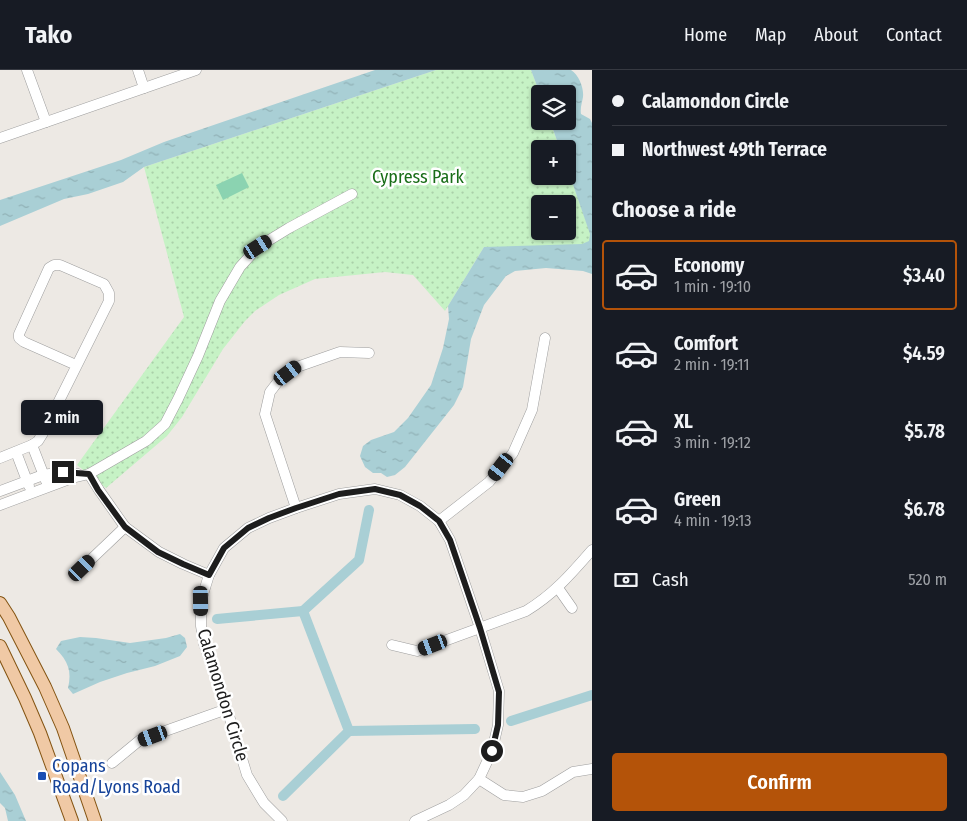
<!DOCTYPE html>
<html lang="en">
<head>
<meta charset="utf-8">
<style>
  :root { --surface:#171b24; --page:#20242c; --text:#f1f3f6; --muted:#9ea1a6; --line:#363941; --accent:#b45309 }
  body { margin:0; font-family:"Fira Sans Condensed",sans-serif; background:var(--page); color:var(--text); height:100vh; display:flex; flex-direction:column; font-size:19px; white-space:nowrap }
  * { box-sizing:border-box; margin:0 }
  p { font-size:16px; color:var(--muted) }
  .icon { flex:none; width:28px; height:28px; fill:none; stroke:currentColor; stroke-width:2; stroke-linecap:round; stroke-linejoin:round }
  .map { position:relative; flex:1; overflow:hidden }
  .details { display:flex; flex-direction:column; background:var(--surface); width:375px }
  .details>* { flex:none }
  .hud { display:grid; align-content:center; height:110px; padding:0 20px; background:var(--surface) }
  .tools { position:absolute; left:531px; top:15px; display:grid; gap:10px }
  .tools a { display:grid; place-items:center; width:45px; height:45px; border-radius:5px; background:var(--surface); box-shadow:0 1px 4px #0004; font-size:25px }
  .end { position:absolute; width:22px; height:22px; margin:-11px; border:6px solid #1d1d1d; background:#fff; box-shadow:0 0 0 2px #fff }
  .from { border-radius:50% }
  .bubble { position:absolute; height:35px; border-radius:5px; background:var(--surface); box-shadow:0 1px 4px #0004; font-size:16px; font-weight:600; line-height:35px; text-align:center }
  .car { position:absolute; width:15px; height:30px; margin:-15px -8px; border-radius:6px; box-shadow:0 0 4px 1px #0007; background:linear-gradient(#222 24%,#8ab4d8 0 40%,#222 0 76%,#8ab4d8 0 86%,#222 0) }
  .hud b { display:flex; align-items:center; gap:18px; height:48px; font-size:19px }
  .hud b+b { border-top:1px solid var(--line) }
  .hud i { width:12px; height:12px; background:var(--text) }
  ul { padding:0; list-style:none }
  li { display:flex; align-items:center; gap:15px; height:70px; margin:0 10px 8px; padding:0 10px; border:2px solid transparent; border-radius:5px }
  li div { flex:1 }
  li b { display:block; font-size:19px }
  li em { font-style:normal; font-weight:600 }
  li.active { border-color:var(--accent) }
  li>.icon { width:45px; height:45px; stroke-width:1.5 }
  h2 { padding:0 20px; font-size:22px; line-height:60px }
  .pay { display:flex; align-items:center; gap:12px; height:55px; padding:0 20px; font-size:19px }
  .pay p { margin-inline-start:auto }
  .action { display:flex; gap:10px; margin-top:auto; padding:10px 20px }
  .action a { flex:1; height:58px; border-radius:5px; background:var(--accent); color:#fff; font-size:20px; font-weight:600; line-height:58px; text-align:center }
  header { display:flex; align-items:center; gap:30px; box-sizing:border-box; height:70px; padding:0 25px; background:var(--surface); border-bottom:1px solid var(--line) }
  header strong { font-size:24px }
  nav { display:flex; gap:28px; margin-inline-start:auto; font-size:18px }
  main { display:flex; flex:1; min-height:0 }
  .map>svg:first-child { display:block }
</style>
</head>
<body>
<header>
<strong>Tako</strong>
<nav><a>Home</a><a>Map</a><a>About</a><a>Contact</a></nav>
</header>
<main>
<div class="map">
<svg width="592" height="751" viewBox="0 0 592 751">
  <defs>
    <pattern id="park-dots" width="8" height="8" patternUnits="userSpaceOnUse" patternTransform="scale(1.25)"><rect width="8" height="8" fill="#c6f2c5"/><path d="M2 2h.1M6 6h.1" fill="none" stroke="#aacfa9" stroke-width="1.8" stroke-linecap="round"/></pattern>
    <pattern id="water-ripples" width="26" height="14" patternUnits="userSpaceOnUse" patternTransform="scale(1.25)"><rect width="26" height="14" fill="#a9cfd5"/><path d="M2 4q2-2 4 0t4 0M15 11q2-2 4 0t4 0" fill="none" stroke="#91b1b6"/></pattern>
  </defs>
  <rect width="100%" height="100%" fill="#ede9e4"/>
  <!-- park -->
  <path fill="url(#park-dots)" fill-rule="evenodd" d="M436,0h95l9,24v27h10l10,28h-20v27h28v-6l24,68v9h-108l-39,64 -32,-36 -28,-3 -70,7 -36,16 -24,16 -10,10 -22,28 -41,68 -15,19 -61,52 -29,-23 107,-148 -40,-150zM540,134h28v27h-28z"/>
  <!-- pitch -->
  <polygon fill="#8bd3b1" points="242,103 249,117 223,130 216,115"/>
  <!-- water -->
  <g fill="url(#water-ripples)">
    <polygon points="375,0 436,0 144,97 123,112 88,124 64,129 0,156 0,130 121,90 164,72"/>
    <path d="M531,0h40c8,5 13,18 12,27 -1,6 -3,11 -2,17l9,5 2,4v151l-9,-3 -37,-3 -31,3 -9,5 -22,29 -13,34 -8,48 -9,18 -49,62 -10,8 -8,2 -6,-4h-8l-8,-6 -5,-11 3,-10 8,-6 23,-8 14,-14 23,-33 12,-37 6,-29 -1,-13 36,-59 98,-3 7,-3 1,-7 -22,-64v-21h-8l-10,-28h18v-27h-28z"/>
    <path d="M180,564l5,4 2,9 -7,9 -25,10 -28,7 -27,9 -27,12 -5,-6c4,-17 0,-27 -12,-39l5,-8 19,-4 16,1 34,5 36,-5z"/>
    <polygon points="0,702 15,725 26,751 8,751 5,738 0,733"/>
  </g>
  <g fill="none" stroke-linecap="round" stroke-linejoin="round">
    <!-- canal -->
    <g stroke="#a9cfd5" stroke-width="10">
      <polyline points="217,549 303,541"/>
      <polyline points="511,651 592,625"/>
      <polyline points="349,661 475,659"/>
      <polyline points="283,726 349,661 303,541 359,490 369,440"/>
    </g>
    <!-- minor casing -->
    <g stroke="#9e9e9e" stroke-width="11">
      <g id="minor">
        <polyline points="27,0 46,52"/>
        <polyline points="138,0 144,18"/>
        <polyline points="0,68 196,0"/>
        <polyline points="32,375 46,411"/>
        <polyline points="16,382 29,416"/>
        <polyline points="0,388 32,375 38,371 43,363 109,231 109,223 104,214 60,195 54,195 49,198 19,264 19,268 24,272 76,295"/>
        <polyline points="89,404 99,420 125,457 159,482 183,494 209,505"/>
        <polyline points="0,421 43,405 63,402 78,404"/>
        <polyline points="0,435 72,408 89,404 146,371 165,354 178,329 198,286 220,231 240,197 258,177 289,158 352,124"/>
        <polyline points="296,438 265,344 270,322 280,309 297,297 340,282 369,283"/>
        <polyline points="439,451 489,412 513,383 532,340 545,268"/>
        <polyline points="82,498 125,457"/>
        <polyline points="558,518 572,538"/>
        <path d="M392,575l25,6 109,-40c28,-17 45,-37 66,-61"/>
        <polyline points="112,693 140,670 227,639"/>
        <polyline points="479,709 504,725 523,727 542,721 573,702 592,699"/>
        <polyline points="282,751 264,733 247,705 227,639 204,574 201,556 201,531 209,505 224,478 248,458 269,448 296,438 339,424 375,419 400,425 420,436 439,451 450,470 480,558 499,621 498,655 492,681 479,709 464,725 449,735 415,751"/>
      </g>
    </g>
    <!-- major casing -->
    <g stroke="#845412" stroke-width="14">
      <g id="major">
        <polyline points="0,533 9,547 45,617 63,658 95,751"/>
        <polyline points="0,576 25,628 40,663 72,751"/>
      </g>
    </g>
    <!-- minor -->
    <use href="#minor" stroke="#fff" stroke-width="10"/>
    <!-- major -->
    <use href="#major" stroke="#f0c9a5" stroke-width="12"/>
  </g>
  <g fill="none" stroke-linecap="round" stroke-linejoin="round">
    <!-- route -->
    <polyline stroke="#1d1d1d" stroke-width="6" points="63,402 89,404 98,420 125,457 158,482 183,494 209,505 224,478 248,458 269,448 296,438 339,424 375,419 400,425 420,436 439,451 450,470 480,558 499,622 498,655 492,681"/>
  </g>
  <!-- markers -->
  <rect fill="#1a4fb4" stroke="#fff" stroke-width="2" x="37" y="701" width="10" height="10" rx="2.5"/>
  <g text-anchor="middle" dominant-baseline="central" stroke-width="5" stroke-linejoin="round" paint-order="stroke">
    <!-- park labels -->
    <g font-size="18" fill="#196d18" stroke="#fff">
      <text x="418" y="107">Cypress Park</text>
    </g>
    <!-- street labels -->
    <g font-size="18" fill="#1d1d1d" stroke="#fff">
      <text transform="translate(223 625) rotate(73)">Calamondon Circle</text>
    </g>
    <!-- transit labels -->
    <g font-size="18" fill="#164399" stroke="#fff" text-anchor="start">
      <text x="52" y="696">Copans<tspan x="52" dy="21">Road/Lyons Road</tspan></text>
    </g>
  </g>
</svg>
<div class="tools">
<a><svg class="icon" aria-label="layers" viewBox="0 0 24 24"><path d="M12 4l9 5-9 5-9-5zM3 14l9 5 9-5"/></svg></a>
<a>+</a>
<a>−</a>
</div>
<i class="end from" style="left:492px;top:681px"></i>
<i class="end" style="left:63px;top:402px"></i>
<div class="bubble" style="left:21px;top:330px;width:82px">2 min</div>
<i class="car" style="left:258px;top:177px;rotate:58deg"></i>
<i class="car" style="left:288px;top:303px;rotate:53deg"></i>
<i class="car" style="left:501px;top:397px;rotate:218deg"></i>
<i class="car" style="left:82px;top:498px;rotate:46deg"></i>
<i class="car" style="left:201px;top:531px;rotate:179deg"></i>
<i class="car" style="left:433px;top:575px;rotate:249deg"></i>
<i class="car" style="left:153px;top:666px;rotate:250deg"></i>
</div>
<section class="details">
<div class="hud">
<b><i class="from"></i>Calamondon Circle</b>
<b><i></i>Northwest 49th Terrace</b>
</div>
<h2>Choose a ride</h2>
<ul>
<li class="active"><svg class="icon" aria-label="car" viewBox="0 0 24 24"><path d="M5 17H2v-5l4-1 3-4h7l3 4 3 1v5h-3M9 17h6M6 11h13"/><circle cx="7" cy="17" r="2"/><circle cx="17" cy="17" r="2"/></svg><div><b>Economy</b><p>1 min · 19:10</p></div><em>$3.40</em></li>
<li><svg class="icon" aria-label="car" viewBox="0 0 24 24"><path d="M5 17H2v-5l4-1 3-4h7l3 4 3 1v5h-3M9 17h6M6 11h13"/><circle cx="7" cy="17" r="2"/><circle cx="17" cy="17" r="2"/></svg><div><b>Comfort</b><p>2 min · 19:11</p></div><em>$4.59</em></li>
<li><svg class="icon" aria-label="car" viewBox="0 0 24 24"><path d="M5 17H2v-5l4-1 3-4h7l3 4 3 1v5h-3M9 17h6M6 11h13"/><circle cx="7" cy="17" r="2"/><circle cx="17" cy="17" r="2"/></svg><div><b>XL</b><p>3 min · 19:12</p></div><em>$5.78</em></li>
<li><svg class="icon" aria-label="car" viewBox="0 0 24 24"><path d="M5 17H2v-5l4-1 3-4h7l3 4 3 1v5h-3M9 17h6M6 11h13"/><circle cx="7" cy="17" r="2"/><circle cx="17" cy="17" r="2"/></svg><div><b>Green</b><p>4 min · 19:13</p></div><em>$6.78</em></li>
</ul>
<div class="pay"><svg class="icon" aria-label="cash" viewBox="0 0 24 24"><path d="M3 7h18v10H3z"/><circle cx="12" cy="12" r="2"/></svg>Cash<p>520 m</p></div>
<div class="action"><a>Confirm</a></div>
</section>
</main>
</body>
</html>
